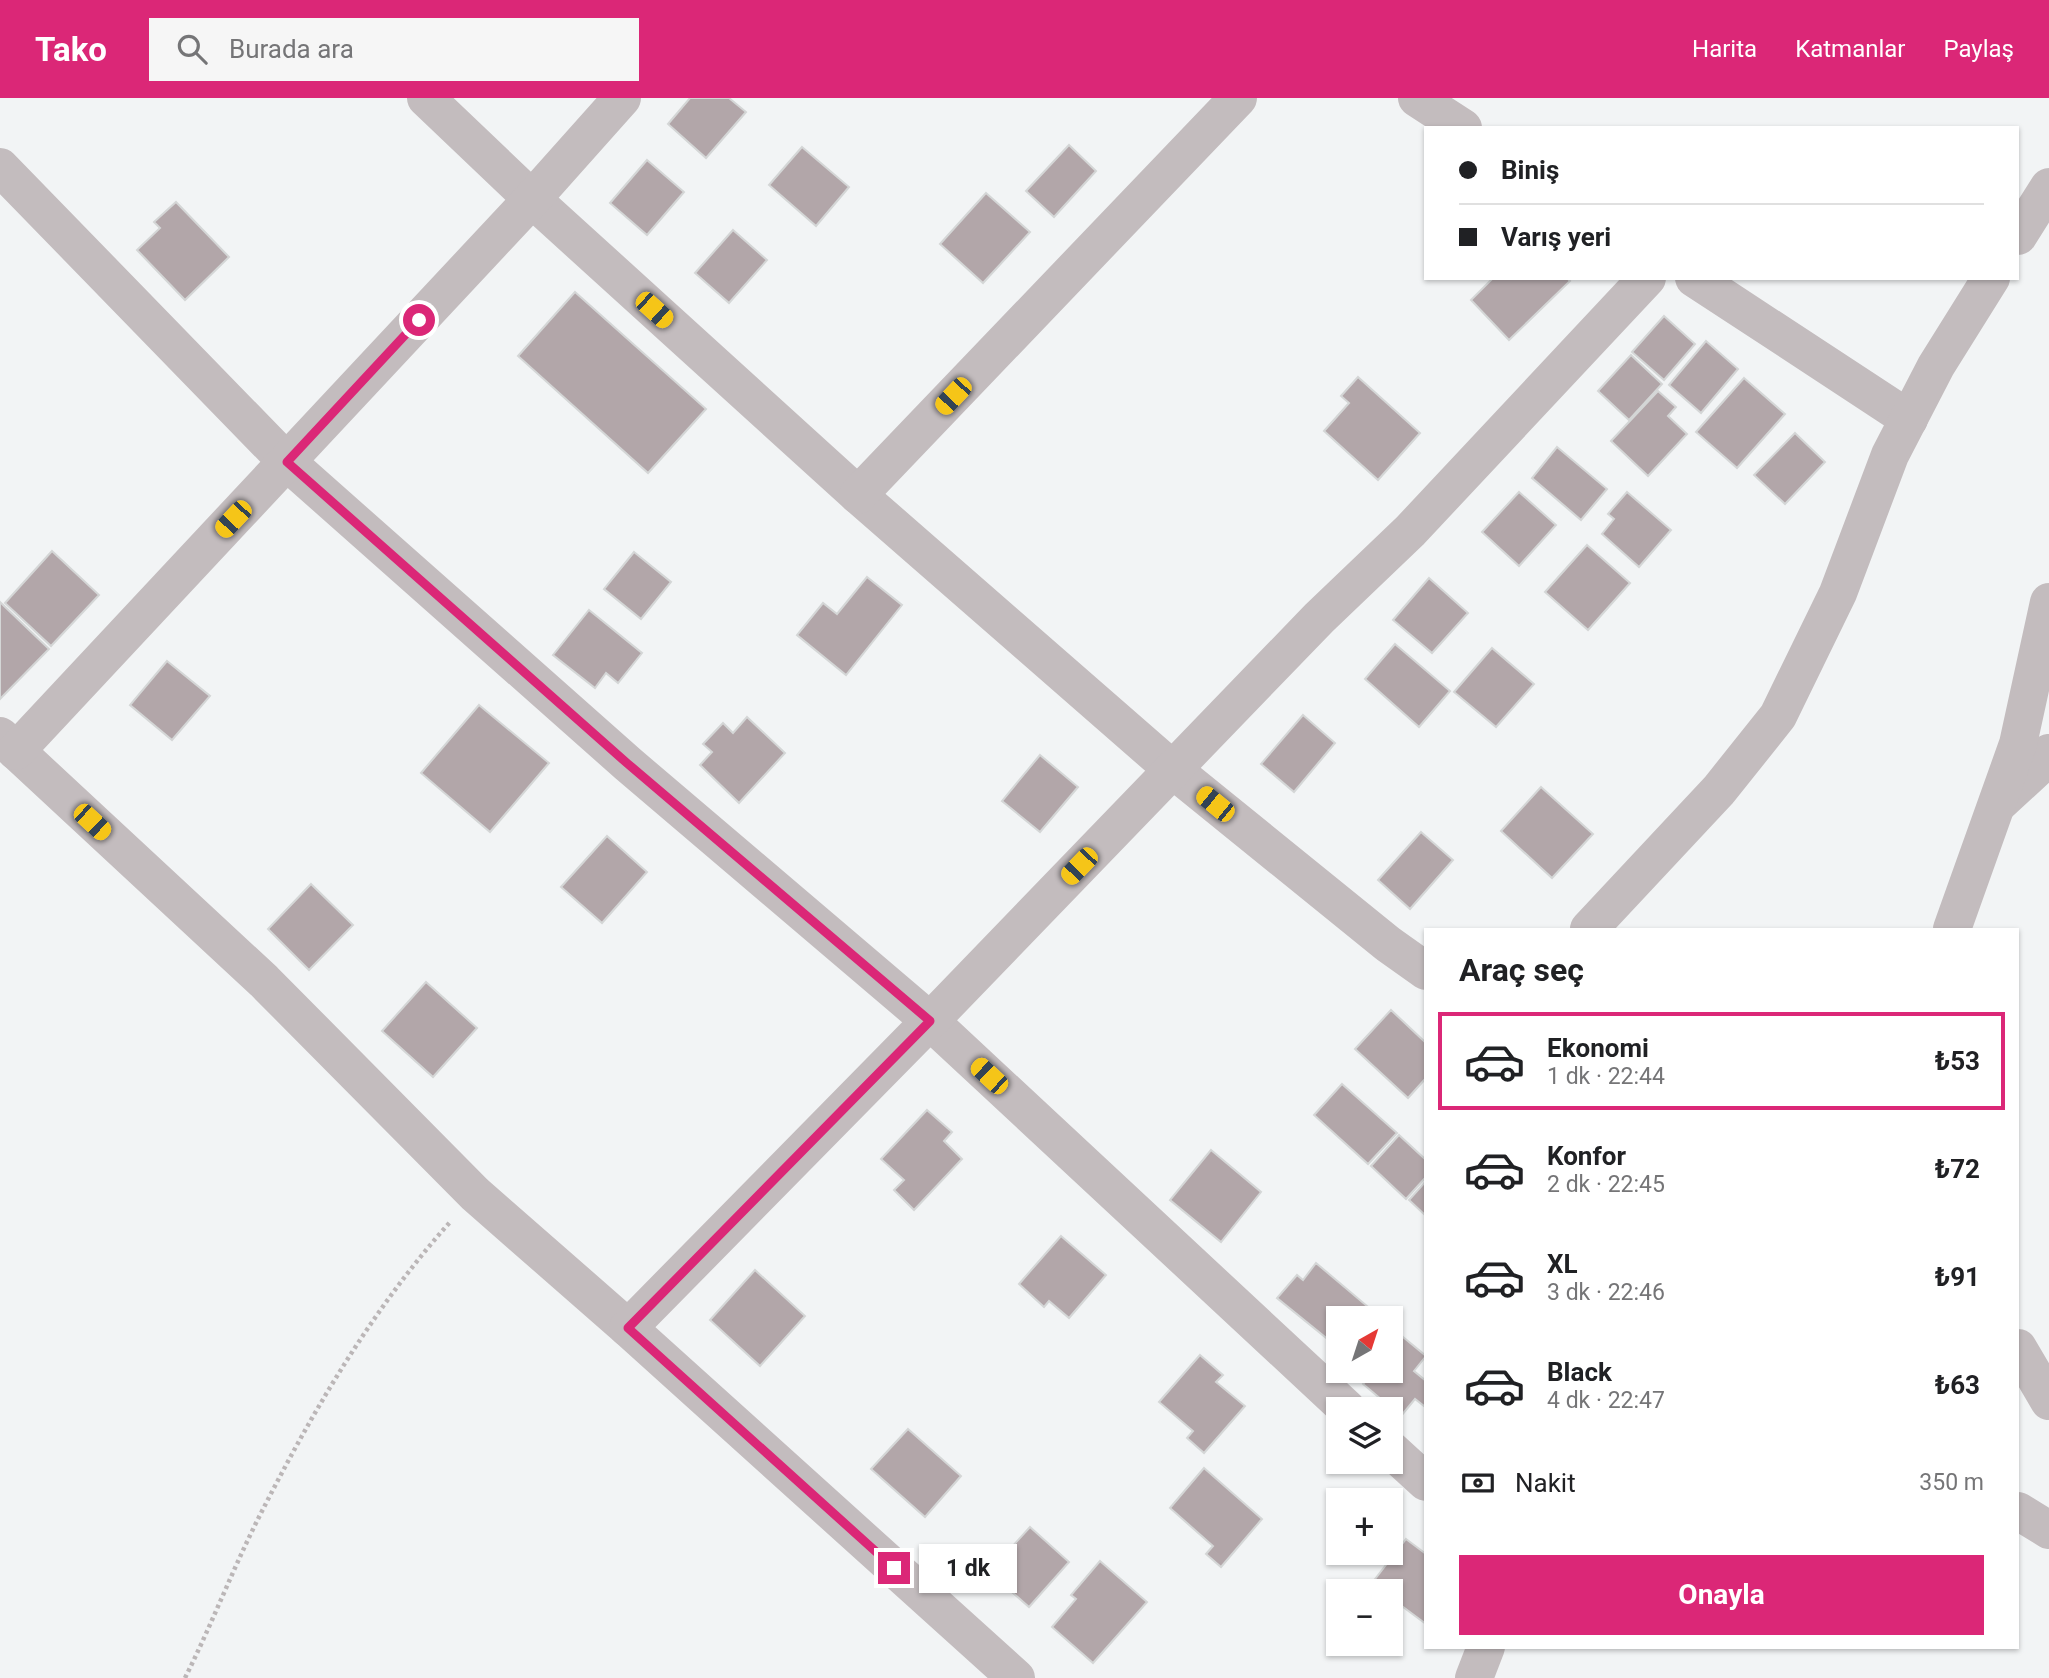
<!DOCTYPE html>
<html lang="tr">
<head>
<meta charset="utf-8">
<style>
  :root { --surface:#fff; --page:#f6f6f6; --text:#202124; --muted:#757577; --line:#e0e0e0; --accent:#db2777 }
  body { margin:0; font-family:Roboto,sans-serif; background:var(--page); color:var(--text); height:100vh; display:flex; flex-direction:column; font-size:26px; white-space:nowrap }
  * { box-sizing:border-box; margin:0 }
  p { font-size:23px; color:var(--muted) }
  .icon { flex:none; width:38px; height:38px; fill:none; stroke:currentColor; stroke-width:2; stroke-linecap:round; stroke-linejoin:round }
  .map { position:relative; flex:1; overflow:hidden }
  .side { position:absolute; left:1424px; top:830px; width:595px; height:721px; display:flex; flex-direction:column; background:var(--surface); border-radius:0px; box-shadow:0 2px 5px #0004 }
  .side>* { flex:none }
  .hud { position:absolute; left:1424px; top:28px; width:595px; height:154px; border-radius:0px; box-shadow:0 2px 5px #0004; display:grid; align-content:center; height:154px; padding:0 35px; background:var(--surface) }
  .needle { width:46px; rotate:39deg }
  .tools { position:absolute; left:1326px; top:1208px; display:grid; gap:14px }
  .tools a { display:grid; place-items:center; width:77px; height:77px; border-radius:0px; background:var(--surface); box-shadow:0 2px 5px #0004; font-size:35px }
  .end { position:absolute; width:32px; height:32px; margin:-16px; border:9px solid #db2777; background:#fff; box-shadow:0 0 0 4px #fff }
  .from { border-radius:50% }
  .bubble { position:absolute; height:49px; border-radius:0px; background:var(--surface); box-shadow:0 2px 5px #0004; font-size:23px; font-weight:700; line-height:49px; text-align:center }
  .car { position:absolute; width:21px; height:42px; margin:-21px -10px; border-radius:9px; box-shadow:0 0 5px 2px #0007; background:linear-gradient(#f5c518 24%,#345 0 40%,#f5c518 0 76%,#345 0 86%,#f5c518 0) }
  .hud b { display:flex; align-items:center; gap:24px; height:66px; font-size:26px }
  .hud b+b { border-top:2px solid var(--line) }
  .hud i { width:18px; height:18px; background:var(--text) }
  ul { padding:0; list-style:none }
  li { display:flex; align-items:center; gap:21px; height:98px; margin:0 14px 10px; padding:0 21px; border:4px solid transparent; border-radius:0px }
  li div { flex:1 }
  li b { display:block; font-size:26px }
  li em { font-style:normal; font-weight:700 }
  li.selected { border-color:var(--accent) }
  li>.icon { width:63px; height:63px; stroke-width:1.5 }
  h2 { padding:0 35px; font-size:32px; line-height:84px }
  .pay { display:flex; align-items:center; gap:18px; height:77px; padding:0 35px; font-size:26px }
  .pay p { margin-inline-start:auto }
  .button { display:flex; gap:14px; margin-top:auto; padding:14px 35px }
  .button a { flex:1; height:80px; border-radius:0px; background:var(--accent); color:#fff; font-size:28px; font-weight:700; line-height:80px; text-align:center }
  header { display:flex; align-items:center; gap:42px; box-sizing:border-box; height:98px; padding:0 35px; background:var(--accent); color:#fff }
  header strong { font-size:33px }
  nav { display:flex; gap:38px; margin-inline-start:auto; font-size:24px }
  .search { width:490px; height:63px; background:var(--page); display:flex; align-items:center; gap:18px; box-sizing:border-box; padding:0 24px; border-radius:0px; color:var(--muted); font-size:26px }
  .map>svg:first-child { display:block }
</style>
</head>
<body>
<header>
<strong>Tako</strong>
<div class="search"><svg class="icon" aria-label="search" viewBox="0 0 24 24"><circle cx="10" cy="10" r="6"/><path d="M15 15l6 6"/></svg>Burada ara</div>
<nav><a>Harita</a><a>Katmanlar</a><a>Paylaş</a></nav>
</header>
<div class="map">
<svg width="2049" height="1580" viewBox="0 0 2049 1580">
  <rect width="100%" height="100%" fill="#f2f4f5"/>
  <!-- building -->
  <g fill="#b2a6a9" stroke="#d4d6d6" stroke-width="2">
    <polygon points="690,0 729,0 746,14 706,60 668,26"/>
    <polygon points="1069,47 1096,73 1054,119 1026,93"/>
    <polygon points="802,49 849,89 816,128 769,87"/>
    <polygon points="647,62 684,94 647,137 610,105"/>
    <polygon points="986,95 1030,134 983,185 940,146"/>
    <polygon points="176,104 229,159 185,202 137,152 160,130 154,124"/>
    <polygon points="733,132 767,162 729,205 695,175"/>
    <polygon points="1493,180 1567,180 1570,183 1509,242 1471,202"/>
    <polygon points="575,194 706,311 648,375 518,258"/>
    <polygon points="1664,218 1695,246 1664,282 1632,254"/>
    <polygon points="1706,243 1738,271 1701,315 1669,287"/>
    <polygon points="1631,257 1662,286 1629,322 1598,293"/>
    <polygon points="1358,279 1420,335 1378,382 1324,333 1349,305 1341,298"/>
    <polygon points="1744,280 1785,316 1737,370 1696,334"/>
    <polygon points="1658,293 1676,309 1668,318 1687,336 1648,378 1611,343"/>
    <polygon points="1795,335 1825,364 1785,406 1754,377"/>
    <polygon points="1557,349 1607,391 1581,422 1532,380"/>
    <polygon points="1519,394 1556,427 1519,468 1482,434"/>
    <polygon points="1627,394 1671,432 1639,469 1602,436 1614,421 1608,416"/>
    <polygon points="1587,447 1630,485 1588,532 1545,494"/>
    <polygon points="52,453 99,497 51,548 5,505"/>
    <polygon points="634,454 671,484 641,521 604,491"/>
    <polygon points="867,479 902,507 846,577 797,537 823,505 837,516"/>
    <polygon points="1429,480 1468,515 1432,555 1393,522"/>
    <polygon points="0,504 49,551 0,601"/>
    <polygon points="589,512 642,555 618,585 606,575 595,590 553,557"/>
    <polygon points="1395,546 1450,593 1419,629 1365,581"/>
    <polygon points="1492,550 1534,586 1496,629 1454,594"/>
    <polygon points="167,563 210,598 172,642 130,607"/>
    <polygon points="479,607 549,665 490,734 421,675"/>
    <polygon points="1303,617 1335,645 1294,694 1261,666"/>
    <polygon points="747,619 785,655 739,705 700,667 712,654 703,646 723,625 733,635"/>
    <polygon points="1040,657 1078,689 1040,734 1002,703"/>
    <polygon points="1541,689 1593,736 1552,780 1501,733"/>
    <polygon points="1421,734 1453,762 1410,811 1378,782"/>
    <polygon points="607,738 647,774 602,825 561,789"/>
    <polygon points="311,786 353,827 309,872 268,831"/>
    <polygon points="426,884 477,930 433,979 382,933"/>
    <polygon points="1391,912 1426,945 1426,980 1408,1000 1355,951"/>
    <polygon points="1342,986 1397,1035 1368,1066 1314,1017"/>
    <polygon points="927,1012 952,1034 944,1043 962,1061 914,1112 894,1092 904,1082 881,1061"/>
    <polygon points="1399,1037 1426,1062 1426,1079 1406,1101 1371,1068"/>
    <polygon points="1211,1052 1261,1094 1221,1144 1170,1102"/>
    <polygon points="1426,1083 1426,1118 1409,1102"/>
    <polygon points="1061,1138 1106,1177 1069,1220 1049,1203 1044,1209 1019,1186"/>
    <polygon points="1316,1165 1367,1208 1357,1220 1339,1220 1339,1242 1335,1247 1277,1200 1297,1177 1303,1182"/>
    <polygon points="755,1172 805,1218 760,1268 710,1222"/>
    <polygon points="1403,1239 1426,1258 1414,1273 1426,1283 1426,1305 1424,1308 1415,1301 1401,1318 1363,1286 1375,1272 1391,1272 1391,1253"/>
    <polygon points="1200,1257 1223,1277 1216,1284 1245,1308 1204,1355 1187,1340 1193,1333 1159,1304"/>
    <polygon points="908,1331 961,1378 925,1419 871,1371"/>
    <polygon points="1204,1370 1262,1421 1221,1469 1206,1456 1213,1448 1170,1410"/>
    <polygon points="1030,1429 1069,1464 1029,1509 989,1474"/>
    <polygon points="1406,1441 1426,1456 1426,1526 1391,1500 1391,1493 1382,1493 1372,1485"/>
    <polygon points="1100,1463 1147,1504 1093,1565 1052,1529 1076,1501 1071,1497"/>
  </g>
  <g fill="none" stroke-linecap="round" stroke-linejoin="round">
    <!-- path -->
    <path stroke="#bbb6b7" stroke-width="4.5" stroke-dasharray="3.5 3.5" stroke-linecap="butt" d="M185,1580c26,-52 47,-107 73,-159 53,-105 114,-210 193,-298"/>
    <!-- street -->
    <g stroke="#c3bcbe" stroke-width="38">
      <polyline points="426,0 532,101 858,397 1172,671 1388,846 1426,873"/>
      <polyline points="1417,0 1463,30"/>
      <polyline points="0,69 287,364 628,666 930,923 1347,1311"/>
      <polyline points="2018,138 2049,89"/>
      <polyline points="1694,180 1909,321"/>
      <polyline points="858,397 1238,0"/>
      <polyline points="0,638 264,883 475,1096 628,1230 1016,1580"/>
      <polyline points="16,653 532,101 622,0"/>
      <polyline points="2000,704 2037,670 2049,655"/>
      <polyline points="1589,831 1719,692 1778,618 1838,495 1890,357 1936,268 1991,180"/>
      <polyline points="1952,831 2018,646 2049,504"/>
      <polyline points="628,1230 930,923 1319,520 1410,433 1647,180"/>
      <polyline points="2018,1250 2049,1303"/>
      <polyline points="1391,1352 1426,1384"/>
      <polyline points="2018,1413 2049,1432"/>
      <polyline points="1474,1580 1486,1549"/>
    </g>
  </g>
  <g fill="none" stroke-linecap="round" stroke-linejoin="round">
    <!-- route -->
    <polyline stroke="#db2777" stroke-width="9" points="419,222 287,364 628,666 930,923 628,1230 894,1470"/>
  </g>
</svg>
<div class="tools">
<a><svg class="needle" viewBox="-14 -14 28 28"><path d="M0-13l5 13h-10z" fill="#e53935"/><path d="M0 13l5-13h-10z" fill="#757577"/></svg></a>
<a><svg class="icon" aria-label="layers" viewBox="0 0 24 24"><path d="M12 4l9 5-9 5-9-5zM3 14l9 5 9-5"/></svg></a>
<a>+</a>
<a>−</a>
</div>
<i class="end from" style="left:419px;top:222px"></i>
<i class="end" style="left:894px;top:1470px"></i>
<div class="bubble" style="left:919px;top:1446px;width:98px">1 dk</div>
<i class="car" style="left:654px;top:212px;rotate:132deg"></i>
<i class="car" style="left:953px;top:298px;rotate:223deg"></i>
<i class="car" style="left:233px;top:421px;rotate:223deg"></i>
<i class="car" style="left:1215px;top:706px;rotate:309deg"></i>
<i class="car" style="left:92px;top:724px;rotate:133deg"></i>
<i class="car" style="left:1079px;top:768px;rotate:224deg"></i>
<i class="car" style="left:989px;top:978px;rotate:313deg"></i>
<div class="hud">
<b><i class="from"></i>Biniş</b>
<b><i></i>Varış yeri</b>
</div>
<section class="side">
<h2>Araç seç</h2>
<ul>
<li class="selected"><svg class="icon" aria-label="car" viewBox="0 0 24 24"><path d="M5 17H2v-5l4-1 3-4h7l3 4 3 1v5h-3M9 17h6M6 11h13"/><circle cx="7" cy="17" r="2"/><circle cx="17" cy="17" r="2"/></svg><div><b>Ekonomi</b><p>1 dk · 22:44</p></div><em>₺53</em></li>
<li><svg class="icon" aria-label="car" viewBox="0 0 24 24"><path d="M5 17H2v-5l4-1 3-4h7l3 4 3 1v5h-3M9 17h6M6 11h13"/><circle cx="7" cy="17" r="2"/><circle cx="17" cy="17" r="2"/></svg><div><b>Konfor</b><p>2 dk · 22:45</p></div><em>₺72</em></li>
<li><svg class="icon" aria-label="car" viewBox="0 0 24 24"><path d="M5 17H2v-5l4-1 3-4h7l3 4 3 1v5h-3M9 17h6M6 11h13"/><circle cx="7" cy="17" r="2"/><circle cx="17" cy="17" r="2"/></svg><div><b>XL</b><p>3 dk · 22:46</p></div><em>₺91</em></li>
<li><svg class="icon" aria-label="car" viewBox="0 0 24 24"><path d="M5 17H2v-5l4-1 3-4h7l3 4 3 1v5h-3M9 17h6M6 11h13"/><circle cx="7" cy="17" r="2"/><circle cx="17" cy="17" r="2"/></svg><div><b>Black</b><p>4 dk · 22:47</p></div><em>₺63</em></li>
</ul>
<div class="pay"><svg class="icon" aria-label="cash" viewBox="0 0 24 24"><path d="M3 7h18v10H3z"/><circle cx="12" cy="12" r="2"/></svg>Nakit<p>350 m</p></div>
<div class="button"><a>Onayla</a></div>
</section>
</div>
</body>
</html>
